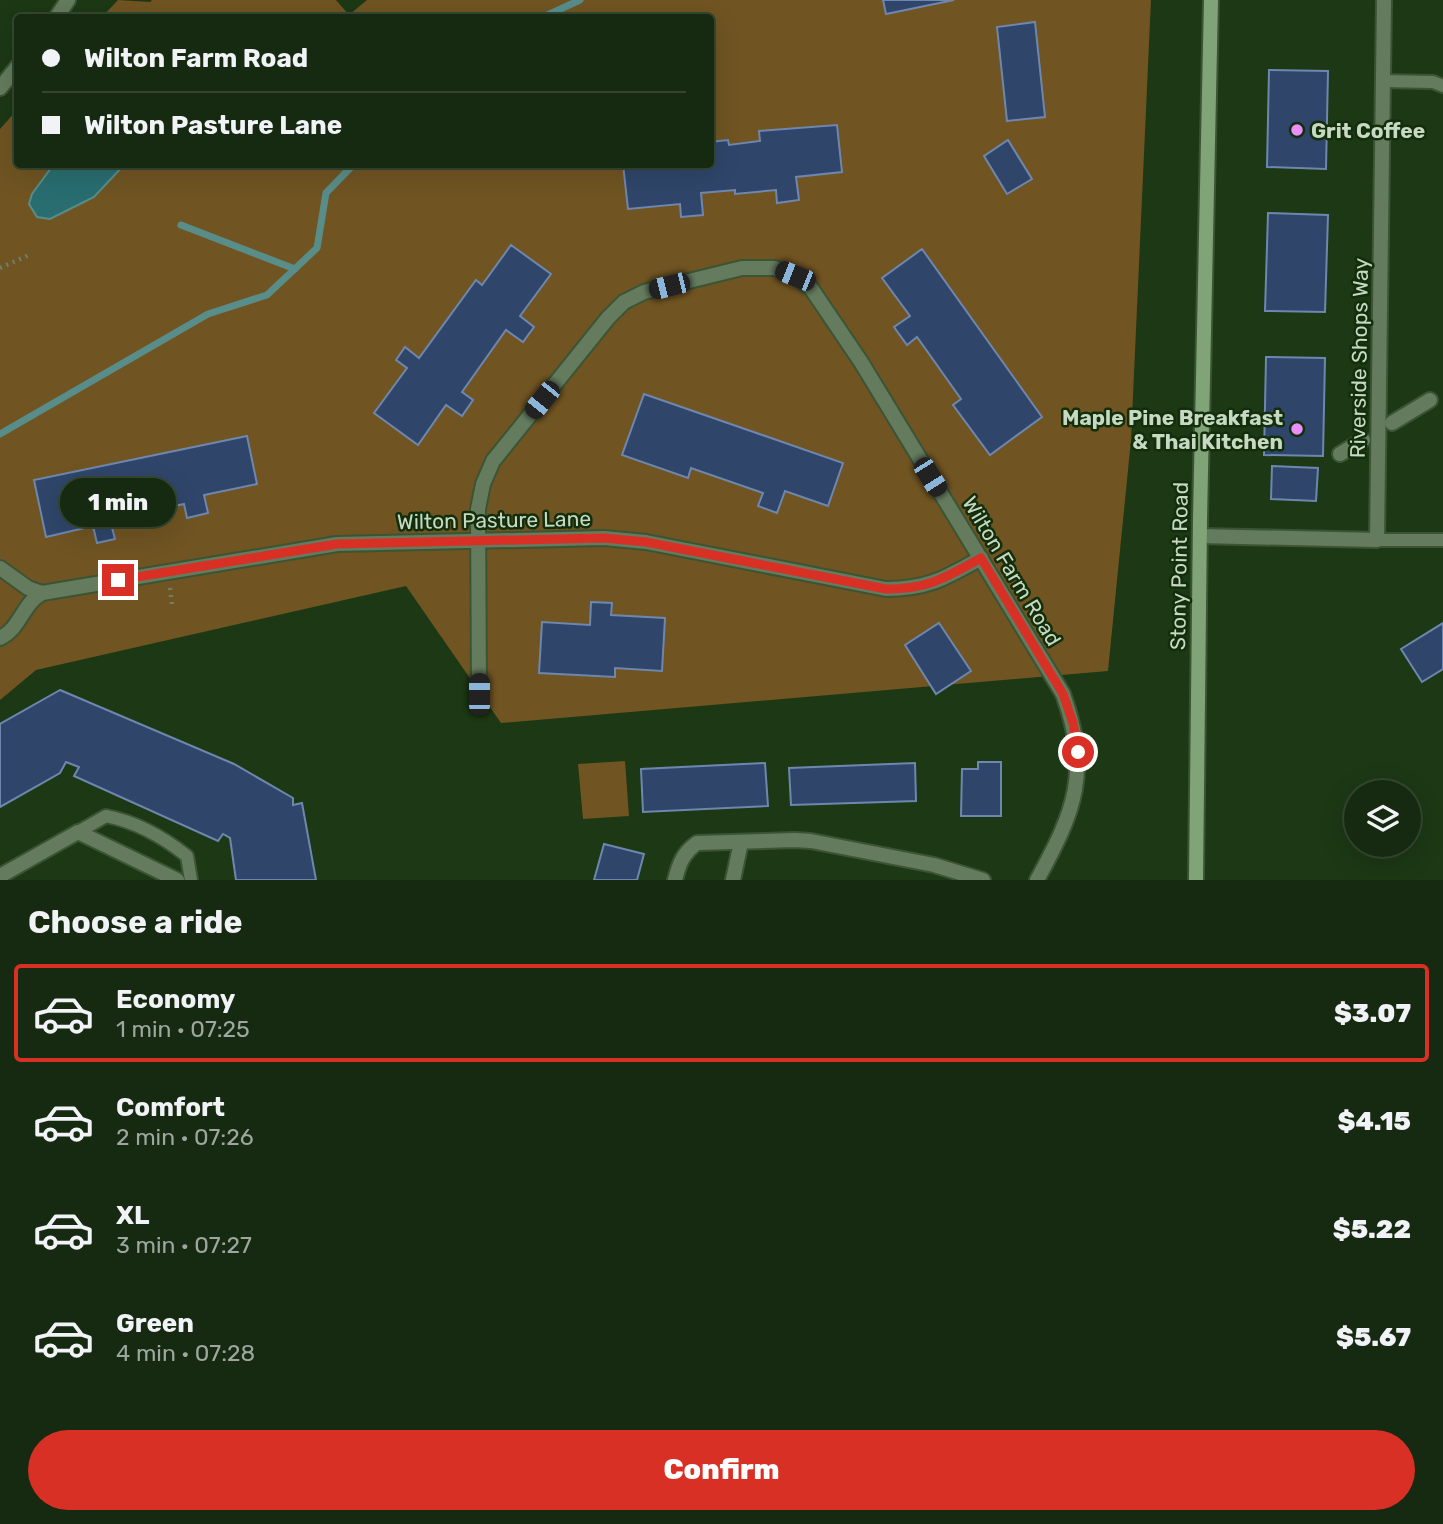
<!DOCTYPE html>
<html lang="en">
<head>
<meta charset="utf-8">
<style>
  :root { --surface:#152a10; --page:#1e3219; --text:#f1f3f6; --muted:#9da79f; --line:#344630; --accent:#d93025 }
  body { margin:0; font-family:Rubik,sans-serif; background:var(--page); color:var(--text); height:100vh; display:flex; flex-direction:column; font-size:26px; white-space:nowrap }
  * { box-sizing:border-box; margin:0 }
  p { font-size:23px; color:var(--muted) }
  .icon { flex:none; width:38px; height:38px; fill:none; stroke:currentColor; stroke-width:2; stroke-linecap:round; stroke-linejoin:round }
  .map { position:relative; height:880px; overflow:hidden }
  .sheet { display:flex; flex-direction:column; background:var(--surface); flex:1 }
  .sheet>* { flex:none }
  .top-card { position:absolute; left:14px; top:14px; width:700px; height:154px; border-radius:7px; box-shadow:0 7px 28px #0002,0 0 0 2px var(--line); display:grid; align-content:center; height:154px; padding:0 28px; background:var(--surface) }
  .tools { position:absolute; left:1344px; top:780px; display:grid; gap:14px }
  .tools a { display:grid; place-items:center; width:77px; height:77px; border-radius:50%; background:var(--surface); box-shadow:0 7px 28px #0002,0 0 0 2px var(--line); font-size:35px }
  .end { position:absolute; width:32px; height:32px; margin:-16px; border:9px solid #d93025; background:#fff; box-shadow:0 0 0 4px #fff }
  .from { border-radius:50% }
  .bubble { position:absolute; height:49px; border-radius:24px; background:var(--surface); box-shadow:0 7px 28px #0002,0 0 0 2px var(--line); font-size:23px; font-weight:800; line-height:49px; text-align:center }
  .car { position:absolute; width:21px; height:42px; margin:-21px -10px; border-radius:9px; box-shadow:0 0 5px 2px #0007; background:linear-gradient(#222 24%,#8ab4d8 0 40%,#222 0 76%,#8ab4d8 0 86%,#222 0) }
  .top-card b { display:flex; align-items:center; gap:24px; height:66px; font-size:26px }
  .top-card b+b { border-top:2px solid var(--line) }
  .top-card i { width:18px; height:18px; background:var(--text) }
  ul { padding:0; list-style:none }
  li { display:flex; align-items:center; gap:21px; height:98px; margin:0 14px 10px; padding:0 14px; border:4px solid transparent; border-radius:7px }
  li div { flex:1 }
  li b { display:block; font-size:26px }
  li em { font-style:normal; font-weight:800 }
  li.selected { border-color:var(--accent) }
  li>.icon { width:63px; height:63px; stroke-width:1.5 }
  h2 { padding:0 28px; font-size:32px; line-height:84px }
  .primary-button { display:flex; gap:14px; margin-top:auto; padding:14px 28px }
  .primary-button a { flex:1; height:80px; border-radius:42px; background:var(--accent); color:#fff; font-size:28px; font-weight:800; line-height:80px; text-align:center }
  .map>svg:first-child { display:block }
</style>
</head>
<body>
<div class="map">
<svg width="1443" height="880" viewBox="0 0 1443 880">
  <rect width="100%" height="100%" fill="#1c3815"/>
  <!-- green -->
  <g fill="#705422">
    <polygon points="118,0 150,2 152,0 336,0 349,15 367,0 1151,0 1131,440 1108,671 501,723 406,586 36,670 0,700 0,129 17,110 18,164 54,165 32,194 124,165 710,164 710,18 102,17"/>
    <polygon points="625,761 629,816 583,819 578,764"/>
  </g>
  <!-- water -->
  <polygon fill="#296d70" stroke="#588d89" stroke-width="2" points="54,164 124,164 124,165 94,197 50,219 37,217 29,204 32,194"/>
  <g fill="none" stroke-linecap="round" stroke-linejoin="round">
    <!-- stream -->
    <g stroke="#588d89" stroke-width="7">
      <polyline points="541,18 580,0"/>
      <polyline points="181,225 295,269"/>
      <polyline points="0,434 208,314 267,295 317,248 326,193 354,164"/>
    </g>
  </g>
  <!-- building -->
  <g fill="#2f466a" stroke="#6e87af" stroke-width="2">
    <polygon points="883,0 954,0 886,14"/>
    <polygon points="1035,22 1045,117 1007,121 997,27"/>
    <polygon points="1269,70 1328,71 1326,169 1267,167"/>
    <polygon points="837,125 842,172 796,177 799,200 777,203 776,190 735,194 735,190 701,193 703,215 681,217 680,204 628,209 623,164 710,164 710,142 728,140 729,145 760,141 759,131"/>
    <polygon points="1008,140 1032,179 1007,194 984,156"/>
    <polygon points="1268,213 1328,215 1325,312 1265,311"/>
    <polygon points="511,245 551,274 520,316 534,327 523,342 506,330 462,392 473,400 462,416 446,405 418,445 374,413 407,368 396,360 405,347 419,358 476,280 482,285"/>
    <polygon points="922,249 1042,417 990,455 953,405 961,399 917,337 907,345 894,327 910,316 882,278"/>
    <polygon points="1266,357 1325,358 1323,456 1264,455"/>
    <polygon points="644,394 843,463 828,506 785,491 777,513 758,506 763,493 691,468 688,478 622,455"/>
    <polygon points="247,436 257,484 204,495 208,513 187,518 184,504 110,520 115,539 97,543 93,526 46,537 34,480"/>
    <polygon points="1272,466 1318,468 1316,501 1271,499"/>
    <polygon points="591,602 612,603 611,615 665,618 662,671 615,668 615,677 539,673 542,622 590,625"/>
    <polygon points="939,623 971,671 936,694 905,645"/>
    <polygon points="1443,623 1443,669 1422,682 1401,649"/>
    <polygon points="60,690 234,764 293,798 293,805 302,803 316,880 236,880 230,838 223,834 218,841 74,776 79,767 66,762 60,773 0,807 0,724"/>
    <polygon points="978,762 1001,762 1001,816 961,816 962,769 978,769"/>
    <polygon points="765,763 768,806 643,812 641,769"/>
    <polygon points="915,763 916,801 791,805 789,768"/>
    <polygon points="604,844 644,854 637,880 594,880"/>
  </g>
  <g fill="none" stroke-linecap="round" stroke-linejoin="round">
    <!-- lane casing -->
    <g stroke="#3b5534" stroke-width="16">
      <g id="lane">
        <polyline points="1383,81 1433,82 1443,86"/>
        <polyline points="1377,540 1443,540"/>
        <path d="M78,832l28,-16c31,6 57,21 81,40l4,24"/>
      </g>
    </g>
    <!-- street casing -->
    <g stroke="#3b5534" stroke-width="18">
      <g id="street">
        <polyline points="56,18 68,0"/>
        <polyline points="0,88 18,66"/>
        <polyline points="1392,423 1430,400"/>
        <polyline points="1340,454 1363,440"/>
        <polyline points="1200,536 1377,540 1384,0"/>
        <path d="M0,568l28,20 14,5c-20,11 -21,35 -42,45"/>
        <path d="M42,593l295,-49 267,-6 42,4 240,47c42,0 59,-11 95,-31"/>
        <path d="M479,694l-1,-185 5,-25 10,-23 115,-143 16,-16 20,-10 98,-24h33l20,8 16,12 50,74 202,332c28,78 12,117 -26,186"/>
        <polyline points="0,876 78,832 177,880"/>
        <path d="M675,880c4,-16 8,-27 22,-37l98,-3 16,1 123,24 49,15"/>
        <polyline points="733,880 741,842"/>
      </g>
    </g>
    <!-- secondary casing -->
    <g stroke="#3b5534" stroke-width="18">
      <polyline id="secondary" points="1196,880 1200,519 1211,0"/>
    </g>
    <!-- path -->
    <g stroke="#6c8366" stroke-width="4.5" stroke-dasharray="2 5" stroke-linecap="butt">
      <polyline points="0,268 29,255"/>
      <polyline points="170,588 172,605"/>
    </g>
    <!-- lane -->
    <use href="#lane" stroke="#647b5e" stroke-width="12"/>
    <!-- street -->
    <use href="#street" stroke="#647b5e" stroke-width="14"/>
    <!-- secondary -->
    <use href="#secondary" stroke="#80a477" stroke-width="14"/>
  </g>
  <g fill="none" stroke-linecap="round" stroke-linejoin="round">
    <!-- route -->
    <path stroke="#d93025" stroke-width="9" d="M118,580l219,-36 267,-6 42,4 240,47c42,0 59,-11 95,-31l82,136 10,29 5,29"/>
  </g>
  <!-- markers -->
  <g fill="#e98efe" stroke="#122e0b" stroke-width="2.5">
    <circle cx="1297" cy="130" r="7"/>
    <circle cx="1297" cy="429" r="7"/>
  </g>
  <g text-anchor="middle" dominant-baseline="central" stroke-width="5" stroke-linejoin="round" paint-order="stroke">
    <!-- poi labels -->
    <g font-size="21" font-weight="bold" fill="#c7d8c3" stroke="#122e0b" text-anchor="start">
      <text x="1311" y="130">Grit Coffee</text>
      <text x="1283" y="417" text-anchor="end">Maple Pine Breakfast<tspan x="1283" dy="24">&amp; Thai Kitchen</tspan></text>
    </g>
    <!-- street labels -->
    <g font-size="21" fill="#c7d8c3" stroke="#122e0b">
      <text transform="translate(1359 358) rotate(-89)">Riverside Shops Way</text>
      <text transform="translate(494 520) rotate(-1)">Wilton Pasture Lane</text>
      <text transform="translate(1179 566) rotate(-89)">Stony Point Road</text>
      <text transform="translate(1012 571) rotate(59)">Wilton Farm Road</text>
    </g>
  </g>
</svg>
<div class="tools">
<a><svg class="icon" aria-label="layers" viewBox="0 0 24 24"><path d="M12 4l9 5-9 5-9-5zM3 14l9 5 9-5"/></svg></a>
</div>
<i class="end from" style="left:1078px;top:752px"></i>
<i class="end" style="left:118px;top:580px"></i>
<div class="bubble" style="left:60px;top:478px;width:116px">1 min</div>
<i class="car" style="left:795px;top:276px;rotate:292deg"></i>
<i class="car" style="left:669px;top:286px;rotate:256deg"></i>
<i class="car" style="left:542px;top:400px;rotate:219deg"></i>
<i class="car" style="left:930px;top:477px;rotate:148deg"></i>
<i class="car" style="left:479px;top:694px;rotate:0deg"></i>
<div class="top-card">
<b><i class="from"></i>Wilton Farm Road</b>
<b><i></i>Wilton Pasture Lane</b>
</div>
</div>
<section class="sheet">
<h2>Choose a ride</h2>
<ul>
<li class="selected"><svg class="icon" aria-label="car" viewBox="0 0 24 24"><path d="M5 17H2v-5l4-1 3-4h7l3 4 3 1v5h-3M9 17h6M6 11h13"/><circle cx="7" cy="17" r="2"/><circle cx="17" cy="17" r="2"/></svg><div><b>Economy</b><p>1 min · 07:25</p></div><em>$3.07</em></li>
<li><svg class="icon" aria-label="car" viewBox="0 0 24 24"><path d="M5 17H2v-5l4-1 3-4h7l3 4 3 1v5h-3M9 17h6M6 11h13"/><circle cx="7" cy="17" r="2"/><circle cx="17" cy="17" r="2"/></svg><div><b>Comfort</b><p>2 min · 07:26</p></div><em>$4.15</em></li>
<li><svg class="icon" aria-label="car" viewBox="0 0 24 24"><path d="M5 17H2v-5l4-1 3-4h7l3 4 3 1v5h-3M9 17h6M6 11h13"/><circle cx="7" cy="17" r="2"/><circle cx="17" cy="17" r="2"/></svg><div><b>XL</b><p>3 min · 07:27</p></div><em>$5.22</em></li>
<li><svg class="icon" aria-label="car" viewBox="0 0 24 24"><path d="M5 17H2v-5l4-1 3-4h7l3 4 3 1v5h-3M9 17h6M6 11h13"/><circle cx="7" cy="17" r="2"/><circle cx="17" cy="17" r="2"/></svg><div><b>Green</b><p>4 min · 07:28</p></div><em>$5.67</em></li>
</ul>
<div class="primary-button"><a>Confirm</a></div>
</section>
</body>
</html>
